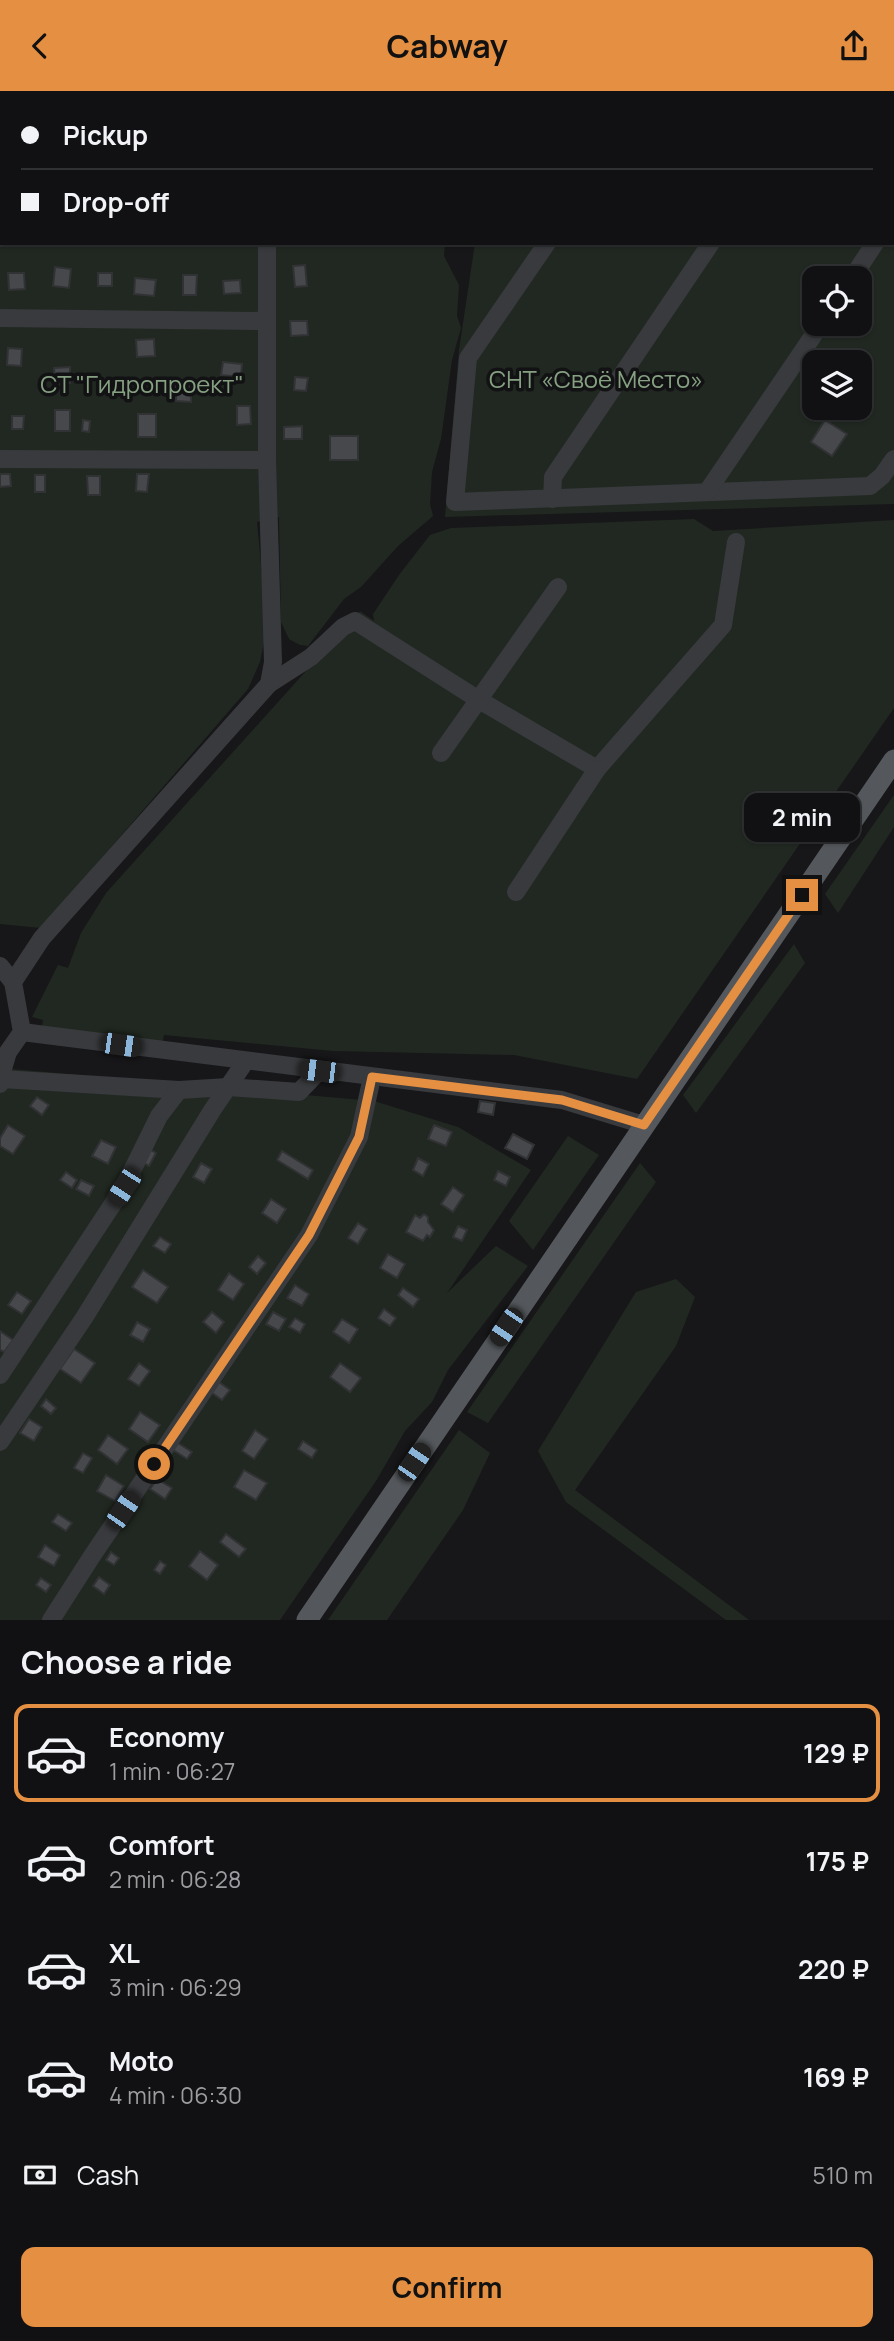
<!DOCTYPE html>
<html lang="en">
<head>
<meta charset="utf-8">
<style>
  :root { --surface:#111113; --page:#1e1f21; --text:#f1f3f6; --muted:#9c9da0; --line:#303133; --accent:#e58f42 }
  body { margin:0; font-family:Manrope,sans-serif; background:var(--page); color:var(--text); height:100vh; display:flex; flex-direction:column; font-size:26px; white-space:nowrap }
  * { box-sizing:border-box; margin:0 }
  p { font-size:23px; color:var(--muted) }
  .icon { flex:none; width:38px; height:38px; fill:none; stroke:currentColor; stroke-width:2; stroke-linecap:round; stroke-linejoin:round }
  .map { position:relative; height:1529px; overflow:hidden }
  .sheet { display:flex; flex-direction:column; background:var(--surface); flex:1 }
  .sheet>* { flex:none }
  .banner { position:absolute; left:0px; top:0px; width:894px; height:154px; box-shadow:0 2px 5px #0004,0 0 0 2px var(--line); display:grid; align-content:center; height:154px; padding:0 21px; background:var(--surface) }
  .tools { position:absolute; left:802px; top:175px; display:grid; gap:14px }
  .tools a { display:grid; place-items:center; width:70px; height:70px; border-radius:14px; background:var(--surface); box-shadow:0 2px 5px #0004,0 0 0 2px var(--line); font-size:35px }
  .end { position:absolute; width:32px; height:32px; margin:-16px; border:9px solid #e58f42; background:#111; box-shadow:0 0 0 4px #111 }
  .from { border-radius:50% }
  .bubble { position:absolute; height:49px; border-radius:14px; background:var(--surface); box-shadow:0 2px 5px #0004,0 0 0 2px var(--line); font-size:23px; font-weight:700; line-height:49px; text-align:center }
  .car { position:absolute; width:21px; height:42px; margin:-21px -10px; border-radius:9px; box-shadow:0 0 5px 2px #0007; background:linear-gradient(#222 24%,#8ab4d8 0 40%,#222 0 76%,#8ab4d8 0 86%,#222 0) }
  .banner b { display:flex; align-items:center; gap:24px; height:66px; font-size:26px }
  .banner b+b { border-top:2px solid var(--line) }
  .banner i { width:18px; height:18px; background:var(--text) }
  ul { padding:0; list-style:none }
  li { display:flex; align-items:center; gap:21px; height:98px; margin:0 14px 10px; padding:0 7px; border:4px solid transparent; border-radius:14px }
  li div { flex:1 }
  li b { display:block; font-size:26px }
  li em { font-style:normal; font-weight:700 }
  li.current { border-color:var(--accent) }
  li>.icon { width:63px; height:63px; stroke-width:1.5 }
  h2 { padding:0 21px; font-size:32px; line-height:84px }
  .pay { display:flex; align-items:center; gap:18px; height:77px; padding:0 21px; font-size:26px }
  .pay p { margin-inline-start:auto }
  .cta { display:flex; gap:14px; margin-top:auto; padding:14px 21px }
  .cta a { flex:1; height:80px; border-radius:14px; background:var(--accent); color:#111; font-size:28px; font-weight:700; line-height:80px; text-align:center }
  header { display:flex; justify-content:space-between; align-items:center; height:91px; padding:0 21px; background:var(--accent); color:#111; font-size:32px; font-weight:700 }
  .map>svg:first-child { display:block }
</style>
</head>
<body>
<header><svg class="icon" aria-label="back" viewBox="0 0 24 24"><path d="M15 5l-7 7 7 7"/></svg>Cabway<svg class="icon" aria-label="share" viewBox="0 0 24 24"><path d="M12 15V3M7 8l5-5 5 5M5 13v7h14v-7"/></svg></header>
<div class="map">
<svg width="894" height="1529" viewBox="0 0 894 1529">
  <rect width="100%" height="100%" fill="#171719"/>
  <!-- green -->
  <g fill="#212821" fill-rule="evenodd">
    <polygon points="0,0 488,0 2,2 2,152 445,152 444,165 459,194 457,225 461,237 452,269 441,348 432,381 430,413 433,425 398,455 361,496 344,508 308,555 300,554 289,548 281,531 279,426 257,431 267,536 260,571 248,598 41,837 0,833"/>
    <path d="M507,0h387v413l-449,13 14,-167 16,-107h417v-150h-386zM814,187h45v46h-45zM814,271h45v46h-45z"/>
    <polygon points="694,428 713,440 894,429 894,617 637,988 514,964 333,960 164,944 162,954 41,942 43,929 32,926 58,874 68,877 81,842 106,802 360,520 374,530 373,523 399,484 430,444 451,437"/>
    <polygon points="894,704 894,736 838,822 825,803"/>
    <polygon points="794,853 805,872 696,1022 683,1004"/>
    <polygon points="0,977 374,1010 458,1036 531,1079 447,1202 496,1155 528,1175 448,1279 432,1311 405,1340 376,1390 280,1529 0,1529"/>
    <polygon points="568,1045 599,1064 533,1159 509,1130"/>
    <polygon points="640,1072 656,1091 488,1332 467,1321"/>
    <polygon points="676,1188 695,1206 676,1255 575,1399 749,1529 726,1529 566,1411 538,1360 636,1201"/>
    <polygon points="459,1339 490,1362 463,1419 387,1529 328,1529"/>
  </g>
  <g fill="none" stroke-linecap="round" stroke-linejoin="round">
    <!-- stream -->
    <polyline stroke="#303a3e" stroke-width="4.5" points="522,2 524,0"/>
  </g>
  <!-- building -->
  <g fill="#46484c" stroke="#313234" stroke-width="2">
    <polygon points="305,174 307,195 295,196 293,175"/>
    <polygon points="55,176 71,178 69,197 53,195"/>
    <polygon points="8,182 24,182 25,198 9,199"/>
    <rect x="98" y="182" width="14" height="13"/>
    <polygon points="183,184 197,184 196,204 183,204"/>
    <polygon points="135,187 156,189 154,205 134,203"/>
    <polygon points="240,189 241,202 224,203 223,190"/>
    <polygon points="290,230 307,230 308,244 291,245"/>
    <polygon points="154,248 155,265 137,266 136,249"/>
    <polygon points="8,257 22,258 21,275 7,274"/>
    <polygon points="223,271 242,273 241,286 221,284"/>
    <polygon points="70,276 70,292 55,292 54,277"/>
    <polygon points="295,286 308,287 306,300 294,299"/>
    <polygon points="176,296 191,296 191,311 176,310"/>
    <polygon points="237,315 250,315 251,333 237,334"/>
    <rect x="55" y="319" width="15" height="21"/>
    <rect x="138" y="323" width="18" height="23"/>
    <polygon points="12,325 24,325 23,338 12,338"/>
    <polygon points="83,329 90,330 89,341 82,340"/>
    <polygon points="825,329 847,343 832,365 811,351"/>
    <polygon points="302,335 302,348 284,348 284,336"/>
    <rect x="330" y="345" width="28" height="24"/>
    <polygon points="0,383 10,383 11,395 0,396"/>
    <polygon points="137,383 149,383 147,401 136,400"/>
    <rect x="35" y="384" width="10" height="17"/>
    <polygon points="87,385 100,385 100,404 88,404"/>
    <polygon points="37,1006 49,1014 42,1024 30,1015"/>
    <polygon points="480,1010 495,1012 493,1024 478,1021"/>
    <polygon points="8,1034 25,1045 13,1063 0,1055 0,1047"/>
    <polygon points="434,1034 452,1041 446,1055 428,1048"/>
    <polygon points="513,1043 534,1054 527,1068 505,1057"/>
    <polygon points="101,1049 116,1056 108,1073 92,1065"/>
    <polygon points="146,1056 156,1062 149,1075 138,1068"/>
    <polygon points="282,1060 313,1079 308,1088 277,1069"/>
    <polygon points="418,1067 429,1073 423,1085 413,1079"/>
    <polygon points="201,1072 212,1078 204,1092 193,1086"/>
    <polygon points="498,1080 510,1086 506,1095 494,1089"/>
    <polygon points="66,1081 77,1089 72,1097 60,1089"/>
    <polygon points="81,1089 94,1095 89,1105 76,1098"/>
    <polygon points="453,1096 464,1104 453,1121 441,1113"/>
    <polygon points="271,1108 286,1118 277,1132 262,1122"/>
    <polygon points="424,1123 428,1126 428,1131 434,1139 430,1146 427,1144 423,1150 406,1141 415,1124 420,1127"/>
    <polygon points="358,1132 367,1138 358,1153 348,1147"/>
    <polygon points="458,1135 467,1139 462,1150 453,1146"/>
    <polygon points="160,1146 171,1153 165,1162 153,1155"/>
    <polygon points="388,1163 405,1173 397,1187 380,1177"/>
    <polygon points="258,1165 266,1172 257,1183 249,1176"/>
    <polygon points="143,1179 168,1196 157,1212 132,1196"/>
    <polygon points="229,1182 244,1193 233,1209 218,1199"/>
    <polygon points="295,1194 309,1203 302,1215 287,1207"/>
    <polygon points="403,1197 419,1208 413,1216 398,1204"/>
    <polygon points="17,1201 31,1210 22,1223 8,1214"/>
    <polygon points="384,1218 396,1227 390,1235 378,1227"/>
    <polygon points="212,1221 224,1231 216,1242 203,1231"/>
    <polygon points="273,1221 286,1228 279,1240 266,1233"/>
    <polygon points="295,1227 305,1233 300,1242 289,1236"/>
    <polygon points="342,1228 358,1238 349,1252 333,1241"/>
    <polygon points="137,1231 150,1238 143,1251 130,1244"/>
    <polygon points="0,1240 13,1249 4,1261 0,1259"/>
    <polygon points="74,1258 95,1272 81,1292 60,1278"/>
    <polygon points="139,1272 150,1280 139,1295 128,1288"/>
    <polygon points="340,1272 361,1287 350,1301 330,1286"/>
    <polygon points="219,1291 230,1299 222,1309 212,1302"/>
    <polygon points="46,1308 56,1317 51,1323 41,1315"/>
    <polygon points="140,1321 160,1334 148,1351 129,1338"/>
    <polygon points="29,1328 42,1336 34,1350 20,1342"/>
    <polygon points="255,1339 268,1348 254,1368 242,1360"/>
    <polygon points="108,1344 128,1358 117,1373 98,1359"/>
    <polygon points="303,1350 317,1359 312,1367 298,1358"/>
    <polygon points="178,1352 192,1361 187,1368 173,1359"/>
    <polygon points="83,1362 92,1367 83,1382 74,1377"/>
    <polygon points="244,1379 267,1392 256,1409 234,1396"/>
    <polygon points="106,1384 124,1395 115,1410 97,1400"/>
    <polygon points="157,1388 172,1397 165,1408 150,1398"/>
    <polygon points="58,1423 72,1432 66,1440 52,1431"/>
    <polygon points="226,1443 246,1458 239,1466 220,1451"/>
    <polygon points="45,1454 60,1464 54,1475 38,1466"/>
    <polygon points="200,1460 218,1474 207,1489 189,1475"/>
    <polygon points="111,1461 119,1467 114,1474 106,1469"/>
    <polygon points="160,1470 166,1474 160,1483 154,1479"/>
    <polygon points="99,1486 110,1494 104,1503 93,1495"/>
    <polygon points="41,1487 51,1494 46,1501 36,1494"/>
  </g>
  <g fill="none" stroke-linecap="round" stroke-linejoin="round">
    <!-- minor -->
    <g stroke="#383a3d" stroke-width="18">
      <polyline points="446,0 446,2"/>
      <polyline points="295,1 295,0"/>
      <polyline points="650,2 651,0"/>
      <polyline points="813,2 814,0"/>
      <polyline points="0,84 2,84"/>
      <polyline points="892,127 894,125"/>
      <polyline points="547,152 468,267 455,411 870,395 882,385 894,368"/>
      <polyline points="852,187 875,152"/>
      <polyline points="0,227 265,230"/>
      <polyline points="0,368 267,369"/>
      <polyline points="707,401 821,233"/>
      <polyline points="552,408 553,386 711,152"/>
      <polyline points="269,593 311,566 343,536 355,530 479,609 597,678 723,534 736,451"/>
      <polyline points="441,662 558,496"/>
      <polyline points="516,801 597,678"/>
      <polyline points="0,875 13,891"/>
      <polyline points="22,941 562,1009 644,1034"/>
      <polyline points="0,988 8,961 22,941 13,891 42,847 269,593 273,571 267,369 267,152"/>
      <polyline points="0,993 2,988 179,999 228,996 299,1001 319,980"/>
      <polyline points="0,1284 124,1096 159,1025 179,999"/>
      <polyline points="0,1351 84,1227 213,1018 245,971"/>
      <polyline points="51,1529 92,1465 309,1144 359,1046 372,986"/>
    </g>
    <!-- major -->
    <polyline stroke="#54585c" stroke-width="21" points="307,1529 894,669"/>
  </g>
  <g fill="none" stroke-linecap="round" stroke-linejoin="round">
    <!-- route -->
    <polyline stroke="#e58f42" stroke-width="9" points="154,1373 309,1144 359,1046 372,986 562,1009 644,1034 802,804"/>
  </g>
  <g text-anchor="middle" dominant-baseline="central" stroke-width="7" stroke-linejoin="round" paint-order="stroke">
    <!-- park labels -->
    <g font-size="24" fill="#86a182" stroke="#121214">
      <text x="596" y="287">СНТ «Своё Место»</text>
      <text x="142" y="292">СТ "Гидропроект"</text>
    </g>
  </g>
</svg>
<div class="tools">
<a><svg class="icon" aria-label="locate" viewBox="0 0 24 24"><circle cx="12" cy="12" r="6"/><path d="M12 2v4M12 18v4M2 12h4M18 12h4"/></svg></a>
<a><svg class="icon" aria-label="layers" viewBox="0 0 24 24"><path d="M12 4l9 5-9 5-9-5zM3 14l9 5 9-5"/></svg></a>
</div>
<i class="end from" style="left:154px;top:1373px"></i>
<i class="end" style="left:802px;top:804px"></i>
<div class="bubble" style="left:744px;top:702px;width:116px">2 min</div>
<i class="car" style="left:121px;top:954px;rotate:98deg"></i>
<i class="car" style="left:319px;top:980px;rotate:277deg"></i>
<i class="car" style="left:124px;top:1096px;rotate:213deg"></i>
<i class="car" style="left:506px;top:1236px;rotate:214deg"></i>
<i class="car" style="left:414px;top:1371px;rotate:34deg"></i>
<i class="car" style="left:123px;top:1419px;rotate:34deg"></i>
<div class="banner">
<b><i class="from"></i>Pickup</b>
<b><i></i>Drop-off</b>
</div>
</div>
<section class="sheet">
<h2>Choose a ride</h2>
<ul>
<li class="current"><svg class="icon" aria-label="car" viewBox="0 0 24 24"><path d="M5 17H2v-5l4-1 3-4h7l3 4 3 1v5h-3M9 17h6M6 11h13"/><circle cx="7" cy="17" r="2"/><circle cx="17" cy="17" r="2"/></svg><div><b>Economy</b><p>1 min · 06:27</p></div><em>129 ₽</em></li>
<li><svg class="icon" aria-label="car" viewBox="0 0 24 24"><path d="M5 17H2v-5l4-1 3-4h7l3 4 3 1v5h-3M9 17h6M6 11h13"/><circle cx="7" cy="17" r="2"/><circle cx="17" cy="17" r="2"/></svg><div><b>Comfort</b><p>2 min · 06:28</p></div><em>175 ₽</em></li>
<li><svg class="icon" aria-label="car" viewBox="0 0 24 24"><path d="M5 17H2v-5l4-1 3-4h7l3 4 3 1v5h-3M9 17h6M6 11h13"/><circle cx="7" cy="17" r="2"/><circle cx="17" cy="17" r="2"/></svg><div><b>XL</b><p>3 min · 06:29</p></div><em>220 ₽</em></li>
<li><svg class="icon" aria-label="car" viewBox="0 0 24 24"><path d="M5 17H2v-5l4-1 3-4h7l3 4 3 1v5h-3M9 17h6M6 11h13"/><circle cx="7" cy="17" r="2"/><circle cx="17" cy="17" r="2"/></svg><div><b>Moto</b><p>4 min · 06:30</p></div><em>169 ₽</em></li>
</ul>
<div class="pay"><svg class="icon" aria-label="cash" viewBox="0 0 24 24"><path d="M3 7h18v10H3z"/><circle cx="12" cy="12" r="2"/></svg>Cash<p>510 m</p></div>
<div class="cta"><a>Confirm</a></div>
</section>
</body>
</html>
